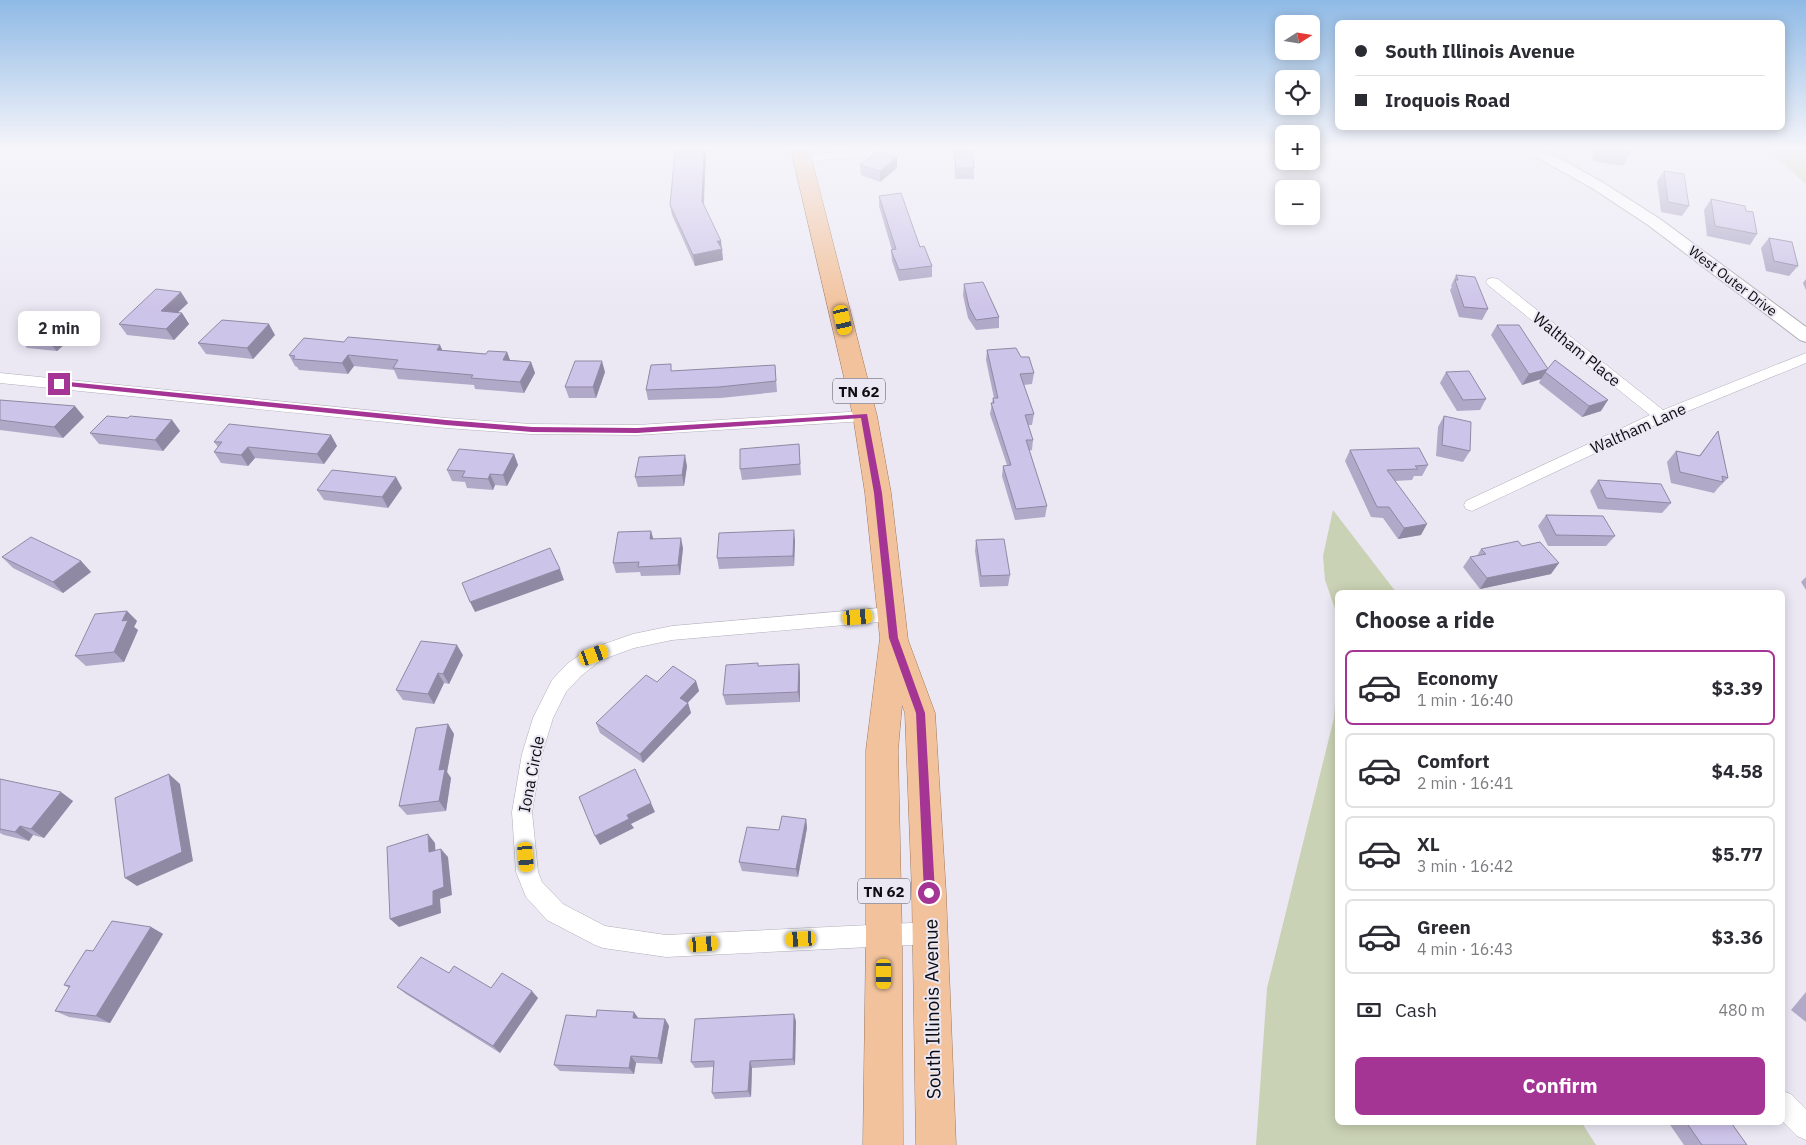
<!DOCTYPE html>
<html lang="en">
<head>
<meta charset="utf-8">
<style>
  :root { --surface:#fff; --page:#f7f7f7; --text:#2b2b33; --muted:#7c7c81; --line:#e1e1e2; --accent:#a43594 }
  body { margin:0; font-family:"IBM Plex Sans",sans-serif; background:var(--page); color:var(--text); height:100vh; display:flex; flex-direction:column; font-size:19px; white-space:nowrap }
  * { box-sizing:border-box; margin:0 }
  p { font-size:16px; color:var(--muted) }
  .icon { flex:none; width:28px; height:28px; fill:none; stroke:currentColor; stroke-width:2; stroke-linecap:round; stroke-linejoin:round }
  .map { position:relative; flex:1; overflow:hidden }
  .panel { position:absolute; left:1335px; top:590px; width:450px; height:535px; display:flex; flex-direction:column; background:var(--surface); border-radius:8px; box-shadow:0 2px 12px #0003 }
  .panel>* { flex:none }
  .top-card { position:absolute; left:1335px; top:20px; width:450px; height:110px; border-radius:8px; box-shadow:0 2px 12px #0003; display:grid; align-content:center; height:110px; padding:0 20px; background:var(--surface) }
  .needle { width:32px; rotate:78deg }
  .controls { position:absolute; left:1275px; top:15px; display:grid; gap:10px }
  .controls a { display:grid; place-items:center; width:45px; height:45px; border-radius:8px; background:var(--surface); box-shadow:0 2px 12px #0003; font-size:25px }
  .end { position:absolute; width:22px; height:22px; margin:-11px; border:6px solid #a43594; background:#fff; box-shadow:0 0 0 2px #fff }
  .from { border-radius:50% }
  .bubble { position:absolute; height:35px; border-radius:8px; background:var(--surface); box-shadow:0 2px 12px #0003; font-size:16px; font-weight:800; line-height:35px; text-align:center }
  .car { position:absolute; width:15px; height:30px; margin:-15px -8px; border-radius:6px; box-shadow:0 0 4px 1px #0007; background:linear-gradient(#f5c518 24%,#345 0 40%,#f5c518 0 76%,#345 0 86%,#f5c518 0) }
  .top-card b { display:flex; align-items:center; gap:18px; height:48px; font-size:19px }
  .top-card b+b { border-top:1px solid var(--line) }
  .top-card i { width:12px; height:12px; background:var(--text) }
  ul { padding:0; list-style:none }
  li { display:flex; align-items:center; gap:15px; height:75px; margin:0 10px 8px; padding:0 10px; border:2px solid var(--line); border-radius:8px }
  li div { flex:1 }
  li b { display:block; font-size:19px }
  li em { font-style:normal; font-weight:800 }
  li.active { border-color:var(--accent) }
  li>.icon { width:45px; height:45px; stroke-width:1.5 }
  h2 { padding:0 20px; font-size:22px; line-height:60px }
  .pay { display:flex; align-items:center; gap:12px; height:55px; padding:0 20px; font-size:19px }
  .pay p { margin-inline-start:auto }
  .button { display:flex; gap:10px; margin-top:auto; padding:10px 20px }
  .button a { flex:1; height:58px; border-radius:8px; background:var(--accent); color:#fff; font-size:20px; font-weight:800; line-height:58px; text-align:center }
  .map>svg:first-child { display:block }
</style>
</head>
<body>
<div class="map">
<svg width="1806" height="1145" viewBox="0 0 1806 1145">
  <rect width="100%" height="100%" fill="#ebe8f4"/>
  <!-- green -->
  <g fill="#cad2b5">
    <polygon points="1775,149 1806,149 1806,184 1772,154"/>
    <polygon points="1333,510 1396,592 1338,592 1337,627 1335,609 1325,580 1323,556"/>
    <polygon points="1337,666 1338,1122 1582,1123 1596,1145 1256,1145 1267,988 1334,718"/>
  </g>
  <g fill="none" stroke-linecap="round" stroke-linejoin="round">
    <!-- minor casing -->
    <g stroke="#b0aeb9" stroke-width="1">
      <g id="minor">
        <polygon points="868,149 906,149 900,152 802,162 796,159 802,156"/>
        <polygon points="1493,278 1498,279 1663,410 1806,353 1806,363 1666,420 1472,511 1466,509 1464,505 1466,501 1650,415 1488,285 1486,282 1488,279"/>
        <polygon points="0,373 446,418 531,424 637,425 865,411 870,412 873,416 870,420 865,421 637,435 531,434 446,428 0,383"/>
        <polygon points="891,607 897,609 900,614 897,619 891,621 672,640 634,648 601,660 581,676 566,692 553,718 542,754 532,812 538,872 542,882 563,904 605,926 666,935 931,922 939,925 942,933 939,941 931,944 666,957 603,948 595,945 547,920 526,897 516,872 512,812 522,754 533,718 552,680 567,664 587,650 633,634 672,626"/>
        <polygon points="1782,1091 1791,1094 1806,1109 1806,1140 1797,1136 1782,1121"/>
      </g>
    </g>
    <!-- tertiary casing -->
    <g stroke="#b0aeb9" stroke-width="2">
      <polygon id="tertiary" points="1525,149 1543,149 1602,182 1660,219 1806,327 1806,342 1800,340 1648,225 1592,188 1527,152"/>
    </g>
    <!-- trunk casing -->
    <g stroke="#a0785b" stroke-width="1">
      <polygon id="trunk" points="791,149 809,149 877,416 891,493 908,640 935,713 946,893 956,1145 916,1145 912,893 905,713 902,705 898,750 902,936 903,1145 863,1145 866,936 866,750 880,638 865,493 853,416"/>
    </g>
    <!-- minor -->
    <use href="#minor" fill="#fff" fill-rule="evenodd"/>
    <!-- tertiary -->
    <use href="#tertiary" fill="#fff" fill-rule="evenodd"/>
    <!-- trunk -->
    <use href="#trunk" fill="#f2c29c" fill-rule="evenodd"/>
  </g>
  <!-- wall -->
  <g fill="#b0a9c8">
    <polygon points="677,149 714,149 713,151 706,150 704,205 723,251 722,251 723,260 695,266 672,215 670,205"/>
    <polygon points="954,149 972,149 974,168 974,179 955,179"/>
    <polygon points="1593,149 1629,149 1629,155 1623,166 1593,161"/>
    <polygon points="897,157 897,168 880,182 861,175 860,165"/>
    <polygon points="1664,171 1689,206 1682,216 1661,212 1657,181"/>
    <polygon points="879,196 920,247 932,266 932,277 899,281 892,261 891,250 892,250 879,206"/>
    <polygon points="1711,199 1746,211 1757,234 1750,245 1707,236 1704,210"/>
    <polygon points="1769,238 1798,266 1789,276 1766,271 1761,248"/>
    <polygon points="1456,275 1488,309 1482,320 1459,317 1450,290 1452,287 1451,286"/>
    <polygon points="1806,279 1806,290 1803,283"/>
    <polygon points="964,284 999,317 999,328 976,330 968,318 963,295"/>
    <polygon points="188,303 177,313 182,313 189,324 174,340 127,335 119,324"/>
    <polygon points="77,315 85,326 57,351 27,348 18,337"/>
    <polygon points="1497,325 1548,369 1601,411 1582,417 1539,383 1541,379 1522,385 1491,335"/>
    <polygon points="275,335 253,359 206,354 198,343"/>
    <polygon points="442,350 486,354 507,352 510,360 531,362 535,373 524,393 475,389 474,385 398,379 394,370 354,366 348,374 299,370 297,367 295,366 289,355"/>
    <polygon points="987,350 1021,357 1034,373 1032,384 1024,385 1034,414 1032,425 1028,425 1033,440 1032,450 1029,451 1047,506 1045,517 1015,520 1002,476 1003,466 1007,465 990,414 993,398 994,398 986,360"/>
    <polygon points="775,365 777,392 721,398 648,400 646,390 673,371"/>
    <polygon points="605,372 596,398 569,398 565,387"/>
    <polygon points="1446,372 1486,399 1480,410 1457,411 1440,383"/>
    <polygon points="0,400 84,417 63,438 0,430"/>
    <polygon points="1444,416 1470,451 1463,462 1436,456 1438,427"/>
    <polygon points="128,418 172,420 180,431 163,451 99,444 90,433"/>
    <polygon points="1718,431 1728,478 1718,488 1714,493 1671,483 1667,462 1676,451 1699,456"/>
    <polygon points="331,435 337,446 324,464 255,458 248,466 221,463 214,452 218,447 214,442"/>
    <polygon points="799,444 801,475 742,480 740,469"/>
    <polygon points="1350,450 1428,465 1422,476 1414,476 1412,480 1395,481 1421,535 1398,539 1383,518 1371,517 1345,461"/>
    <polygon points="514,454 518,465 507,486 495,485 493,490 467,488 465,482 452,481 447,470"/>
    <polygon points="687,466 684,486 638,487 635,477"/>
    <polygon points="1598,480 1671,503 1662,513 1598,509 1590,491"/>
    <polygon points="402,488 388,508 324,500 317,490"/>
    <polygon points="1546,515 1615,536 1606,546 1548,546 1538,526"/>
    <polygon points="654,539 683,548 680,575 641,576 640,572 616,573 613,563"/>
    <polygon points="976,540 1010,575 1008,586 980,587 975,551"/>
    <polygon points="795,541 794,566 719,569 717,558"/>
    <polygon points="1522,546 1551,574 1480,589 1463,567 1470,557 1477,556 1481,549"/>
    <polygon points="2,557 81,561 91,572 63,593 13,568"/>
    <polygon points="1806,577 1806,590 1801,582"/>
    <polygon points="127,611 137,621 134,627 138,630 124,662 86,666 75,656"/>
    <polygon points="463,655 449,684 444,683 434,704 403,700 396,690"/>
    <polygon points="758,663 758,666 799,664 800,674 800,702 726,705 723,695"/>
    <polygon points="696,681 699,691 688,703 691,713 643,763 600,733 596,723 657,682"/>
    <polygon points="448,724 454,734 447,772 451,778 446,811 407,815 399,806"/>
    <polygon points="0,779 73,801 44,838 33,835 29,841 4,835 0,833"/>
    <polygon points="806,819 807,828 798,877 742,871 739,862 779,830"/>
    <polygon points="151,927 163,934 110,1023 69,1017 55,1011 69,988 64,985 93,951"/>
    <polygon points="397,987 491,988 538,998 500,1053 406,994"/>
    <polygon points="1806,992 1806,1022 1791,1010"/>
    <polygon points="639,1018 665,1019 669,1026 662,1064 636,1063 634,1074 560,1071 554,1065"/>
    <polygon points="796,1021 795,1065 752,1068 751,1097 715,1099 712,1093 713,1067 695,1068 691,1062"/>
    <polygon points="1668,1122 1737,1122 1732,1124 1747,1145 1684,1145"/>
  </g>
  <!-- shaded-wall -->
  <g fill="#9089a3">
    <polygon points="704,149 706,149 706,150 703,211 702,201"/>
    <polygon points="897,157 897,168 880,182 880,171"/>
    <polygon points="717,241 721,241 723,260 695,266 693,255"/>
    <polygon points="181,292 188,303 168,322 161,311"/>
    <polygon points="182,313 189,324 174,340 166,329"/>
    <polygon points="77,315 85,326 57,351 48,341"/>
    <polygon points="269,324 275,335 253,359 247,348"/>
    <polygon points="440,345 445,356 437,350"/>
    <polygon points="507,352 511,363 503,360"/>
    <polygon points="348,355 354,366 348,374 342,363"/>
    <polygon points="602,361 605,372 596,398 593,387"/>
    <polygon points="531,362 535,373 524,393 520,382"/>
    <polygon points="1548,369 1541,379 1522,385 1529,374"/>
    <polygon points="1608,400 1601,411 1582,417 1589,406"/>
    <polygon points="75,406 84,417 63,438 54,427"/>
    <polygon points="172,420 180,431 163,451 155,440"/>
    <polygon points="331,435 337,446 324,464 317,454"/>
    <polygon points="248,447 255,458 248,466 241,455"/>
    <polygon points="514,454 518,465 507,486 503,475"/>
    <polygon points="685,455 687,466 684,486 682,475"/>
    <polygon points="490,474 495,485 493,490 488,479"/>
    <polygon points="396,477 402,488 388,508 382,497"/>
    <polygon points="1427,524 1421,535 1398,539 1404,528"/>
    <polygon points="794,530 795,541 794,566 793,556"/>
    <polygon points="651,531 654,541 650,539"/>
    <polygon points="681,538 683,548 680,575 678,565"/>
    <polygon points="81,561 91,572 63,593 53,582"/>
    <polygon points="1559,563 1551,574 1480,589 1487,578"/>
    <polygon points="560,569 564,580 475,612 470,602"/>
    <polygon points="127,611 137,621 134,627 138,630 124,662 114,652 122,621"/>
    <polygon points="457,645 463,655 449,684 443,674"/>
    <polygon points="799,664 800,674 800,702 798,692"/>
    <polygon points="438,673 444,683 434,704 428,694"/>
    <polygon points="696,681 699,691 683,707 680,698"/>
    <polygon points="688,703 691,713 643,763 640,754"/>
    <polygon points="448,724 454,734 447,772 451,778 446,811 439,801 439,770"/>
    <polygon points="169,774 180,784 193,861 137,886 125,878"/>
    <polygon points="61,792 73,801 44,838 31,829"/>
    <polygon points="651,803 655,812 631,824 634,828 600,845 595,836 627,815"/>
    <polygon points="806,819 807,828 798,877 796,869"/>
    <polygon points="20,826 33,835 29,841 15,832"/>
    <polygon points="428,834 435,843 436,861 429,852"/>
    <polygon points="441,849 448,857 452,895 440,899 441,913 399,927 390,919 433,891"/>
    <polygon points="151,927 163,934 110,1023 96,1016"/>
    <polygon points="532,991 538,998 500,1053 493,1046"/>
    <polygon points="634,1012 639,1019 633,1018"/>
    <polygon points="794,1014 796,1021 795,1065 793,1059"/>
    <polygon points="665,1019 669,1026 662,1064 658,1058"/>
    <polygon points="631,1056 636,1063 634,1074 629,1068"/>
    <polygon points="750,1061 752,1068 751,1097 748,1091"/>
  </g>
  <!-- building -->
  <g fill="#cdc4e9" stroke="#9089a3">
    <polygon points="677,149 704,149 702,201 721,241 717,241 722,249 693,255 670,205 675,152"/>
    <polygon points="954,149 972,149 974,168 956,168"/>
    <polygon points="1599,149 1629,149 1629,155 1599,150"/>
    <polygon points="877,151 897,157 880,171 860,165"/>
    <polygon points="1664,171 1684,174 1689,206 1668,202"/>
    <polygon points="901,193 920,247 924,246 932,266 899,270 891,250 896,249 879,196"/>
    <polygon points="1711,199 1745,206 1746,211 1753,212 1757,234 1715,226"/>
    <polygon points="1769,238 1792,242 1798,266 1774,261"/>
    <polygon points="1456,275 1475,277 1488,309 1464,307 1455,280 1458,280"/>
    <polygon points="983,282 999,317 976,320 969,307 964,284"/>
    <polygon points="156,289 181,292 161,311 182,313 166,329 119,324"/>
    <polygon points="48,312 77,315 48,341 18,337"/>
    <polygon points="222,320 269,324 247,348 198,343"/>
    <polygon points="1497,325 1519,325 1548,369 1529,374"/>
    <polygon points="348,337 440,345 437,350 486,354 488,351 507,352 503,360 531,362 520,382 471,378 473,375 393,368 398,360 348,355 342,363 293,359 295,356 289,355 304,338 344,342"/>
    <polygon points="1016,348 1021,357 1029,357 1034,373 1020,374 1034,414 1025,415 1033,440 1026,440 1047,506 1016,509 1003,466 1011,465 991,403 994,403 993,398 998,398 987,350"/>
    <polygon points="1555,360 1608,400 1589,406 1545,372"/>
    <polygon points="575,361 602,361 593,387 565,387"/>
    <polygon points="671,364 671,371 775,365 776,381 719,387 646,390 651,365"/>
    <polygon points="1469,371 1486,399 1463,400 1446,372"/>
    <polygon points="0,400 75,406 54,427 0,420"/>
    <polygon points="107,416 128,418 130,416 172,420 155,440 90,433"/>
    <polygon points="1444,416 1471,422 1470,451 1442,445"/>
    <polygon points="229,424 331,435 317,454 248,447 241,455 214,452 222,442 214,442"/>
    <polygon points="1718,431 1728,478 1722,476 1723,482 1680,472 1676,451 1700,456"/>
    <polygon points="799,444 800,464 740,469 740,449"/>
    <polygon points="1419,448 1428,465 1415,466 1418,469 1387,470 1427,524 1404,528 1389,507 1377,507 1350,450"/>
    <polygon points="459,449 514,454 503,475 490,474 488,479 462,477 465,471 447,470"/>
    <polygon points="685,455 682,475 635,477 639,457"/>
    <polygon points="332,470 396,477 382,497 317,490"/>
    <polygon points="1598,480 1661,484 1671,503 1606,498"/>
    <polygon points="1546,515 1603,516 1615,536 1556,535"/>
    <polygon points="794,530 793,556 717,558 719,533"/>
    <polygon points="651,531 650,539 681,538 678,565 638,567 639,562 613,563 618,532"/>
    <polygon points="31,537 81,561 53,582 2,557"/>
    <polygon points="1004,539 1010,575 981,576 976,540"/>
    <polygon points="1518,541 1522,546 1540,542 1559,563 1487,578 1470,557 1486,554 1481,549"/>
    <polygon points="550,548 560,569 470,602 462,583"/>
    <polygon points="127,611 122,621 128,620 114,652 75,656 95,614"/>
    <polygon points="421,641 457,645 443,674 438,673 428,694 396,690"/>
    <polygon points="758,663 758,666 799,664 798,692 723,695 726,665"/>
    <polygon points="673,666 696,681 680,698 688,703 640,754 596,723 646,675 657,682"/>
    <polygon points="448,724 439,770 445,769 439,801 399,806 416,728"/>
    <polygon points="635,769 651,803 627,815 629,819 595,836 579,797"/>
    <polygon points="169,774 182,852 125,878 115,798"/>
    <polygon points="0,779 61,792 31,829 20,826 15,832 0,829"/>
    <polygon points="782,816 806,819 796,869 739,862 747,827 779,830"/>
    <polygon points="428,834 429,852 441,849 444,887 433,891 433,905 390,919 387,847"/>
    <polygon points="112,921 151,927 96,1016 55,1011 70,986 64,985 86,950 93,951"/>
    <polygon points="421,957 449,973 454,966 491,988 502,973 532,991 493,1046 397,987"/>
    <polygon points="597,1010 634,1012 633,1018 665,1019 658,1058 631,1056 629,1068 554,1065 566,1015 596,1017"/>
    <polygon points="794,1014 793,1059 750,1061 748,1091 712,1093 714,1061 691,1062 695,1019"/>
    <polygon points="1686,1122 1737,1122 1732,1124 1747,1145 1702,1145"/>
  </g>
  <!-- sky -->
  <linearGradient id="sky" x2="0" y2="1"><stop stop-color="#8fbae6"/><stop offset="0.48" stop-color="#f6f5fa"/><stop offset="1" stop-color="#f6f5fa" stop-opacity="0"/></linearGradient>
  <rect width="1806" height="309" fill="url(#sky)"/>
  <!-- route -->
  <polygon fill="#a43594" points="59,381 446,420 532,427 637,428 867,414 882,493 898,638 925,713 935,893 933,897 926,897 924,893 916,713 889,638 874,493 861,418 637,433 532,432 446,425 57,385 56,384"/>
  <g text-anchor="middle" dominant-baseline="central" stroke-width="4" stroke-linejoin="round" paint-order="stroke">
    <!-- far-street labels -->
    <g font-size="14" fill="#0d0c10" stroke="#ebe8f4">
      <text transform="translate(1733 281) rotate(37)">West Outer Drive</text>
    </g>
    <!-- shield labels -->
    <g fill="#ebe8f4" stroke="#504e54" stroke-width="1">
      <rect x="833" y="378.5" width="52" height="25" rx="4"/>
      <rect x="858" y="878.5" width="52" height="25" rx="4"/>
    </g>
    <g font-size="15" font-weight="bold" fill="#0d0c10">
      <text x="859" y="391">TN 62</text>
      <text x="884" y="891">TN 62</text>
    </g>
    <!-- street labels -->
    <g font-size="16" fill="#0d0c10" stroke="#ebe8f4">
      <text transform="translate(1577 349) rotate(39)">Waltham Place</text>
      <text transform="translate(1638 428) rotate(-24)">Waltham Lane</text>
      <text transform="translate(531 774) rotate(-79)">Iona Circle</text>
    </g>
    <!-- near-street labels -->
    <g font-size="19" fill="#0d0c10" stroke="#ebe8f4">
      <text transform="translate(932 1009) rotate(-91)">South Illinois Avenue</text>
    </g>
  </g>
</svg>
<div class="controls">
<a><svg class="needle" viewBox="-14 -14 28 28"><path d="M0-13l5 13h-10z" fill="#e53935"/><path d="M0 13l5-13h-10z" fill="#7c7c81"/></svg></a>
<a><svg class="icon" aria-label="locate" viewBox="0 0 24 24"><circle cx="12" cy="12" r="6"/><path d="M12 2v4M12 18v4M2 12h4M18 12h4"/></svg></a>
<a>+</a>
<a>−</a>
</div>
<i class="end from" style="left:929px;top:893px"></i>
<i class="end" style="left:59px;top:384px"></i>
<div class="bubble" style="left:18px;top:311px;width:82px">2 min</div>
<i class="car" style="left:843px;top:320px;rotate:167deg"></i>
<i class="car" style="left:858px;top:617px;rotate:85deg"></i>
<i class="car" style="left:594px;top:655px;rotate:70deg"></i>
<i class="car" style="left:526px;top:857px;rotate:175deg"></i>
<i class="car" style="left:801px;top:939px;rotate:267deg"></i>
<i class="car" style="left:704px;top:944px;rotate:86deg"></i>
<i class="car" style="left:884px;top:974px;rotate:180deg"></i>
<div class="top-card">
<b><i class="from"></i>South Illinois Avenue</b>
<b><i></i>Iroquois Road</b>
</div>
<section class="panel">
<h2>Choose a ride</h2>
<ul>
<li class="active"><svg class="icon" aria-label="car" viewBox="0 0 24 24"><path d="M5 17H2v-5l4-1 3-4h7l3 4 3 1v5h-3M9 17h6M6 11h13"/><circle cx="7" cy="17" r="2"/><circle cx="17" cy="17" r="2"/></svg><div><b>Economy</b><p>1 min · 16:40</p></div><em>$3.39</em></li>
<li><svg class="icon" aria-label="car" viewBox="0 0 24 24"><path d="M5 17H2v-5l4-1 3-4h7l3 4 3 1v5h-3M9 17h6M6 11h13"/><circle cx="7" cy="17" r="2"/><circle cx="17" cy="17" r="2"/></svg><div><b>Comfort</b><p>2 min · 16:41</p></div><em>$4.58</em></li>
<li><svg class="icon" aria-label="car" viewBox="0 0 24 24"><path d="M5 17H2v-5l4-1 3-4h7l3 4 3 1v5h-3M9 17h6M6 11h13"/><circle cx="7" cy="17" r="2"/><circle cx="17" cy="17" r="2"/></svg><div><b>XL</b><p>3 min · 16:42</p></div><em>$5.77</em></li>
<li><svg class="icon" aria-label="car" viewBox="0 0 24 24"><path d="M5 17H2v-5l4-1 3-4h7l3 4 3 1v5h-3M9 17h6M6 11h13"/><circle cx="7" cy="17" r="2"/><circle cx="17" cy="17" r="2"/></svg><div><b>Green</b><p>4 min · 16:43</p></div><em>$3.36</em></li>
</ul>
<div class="pay"><svg class="icon" aria-label="cash" viewBox="0 0 24 24"><path d="M3 7h18v10H3z"/><circle cx="12" cy="12" r="2"/></svg>Cash<p>480 m</p></div>
<div class="button"><a>Confirm</a></div>
</section>
</div>
</body>
</html>
